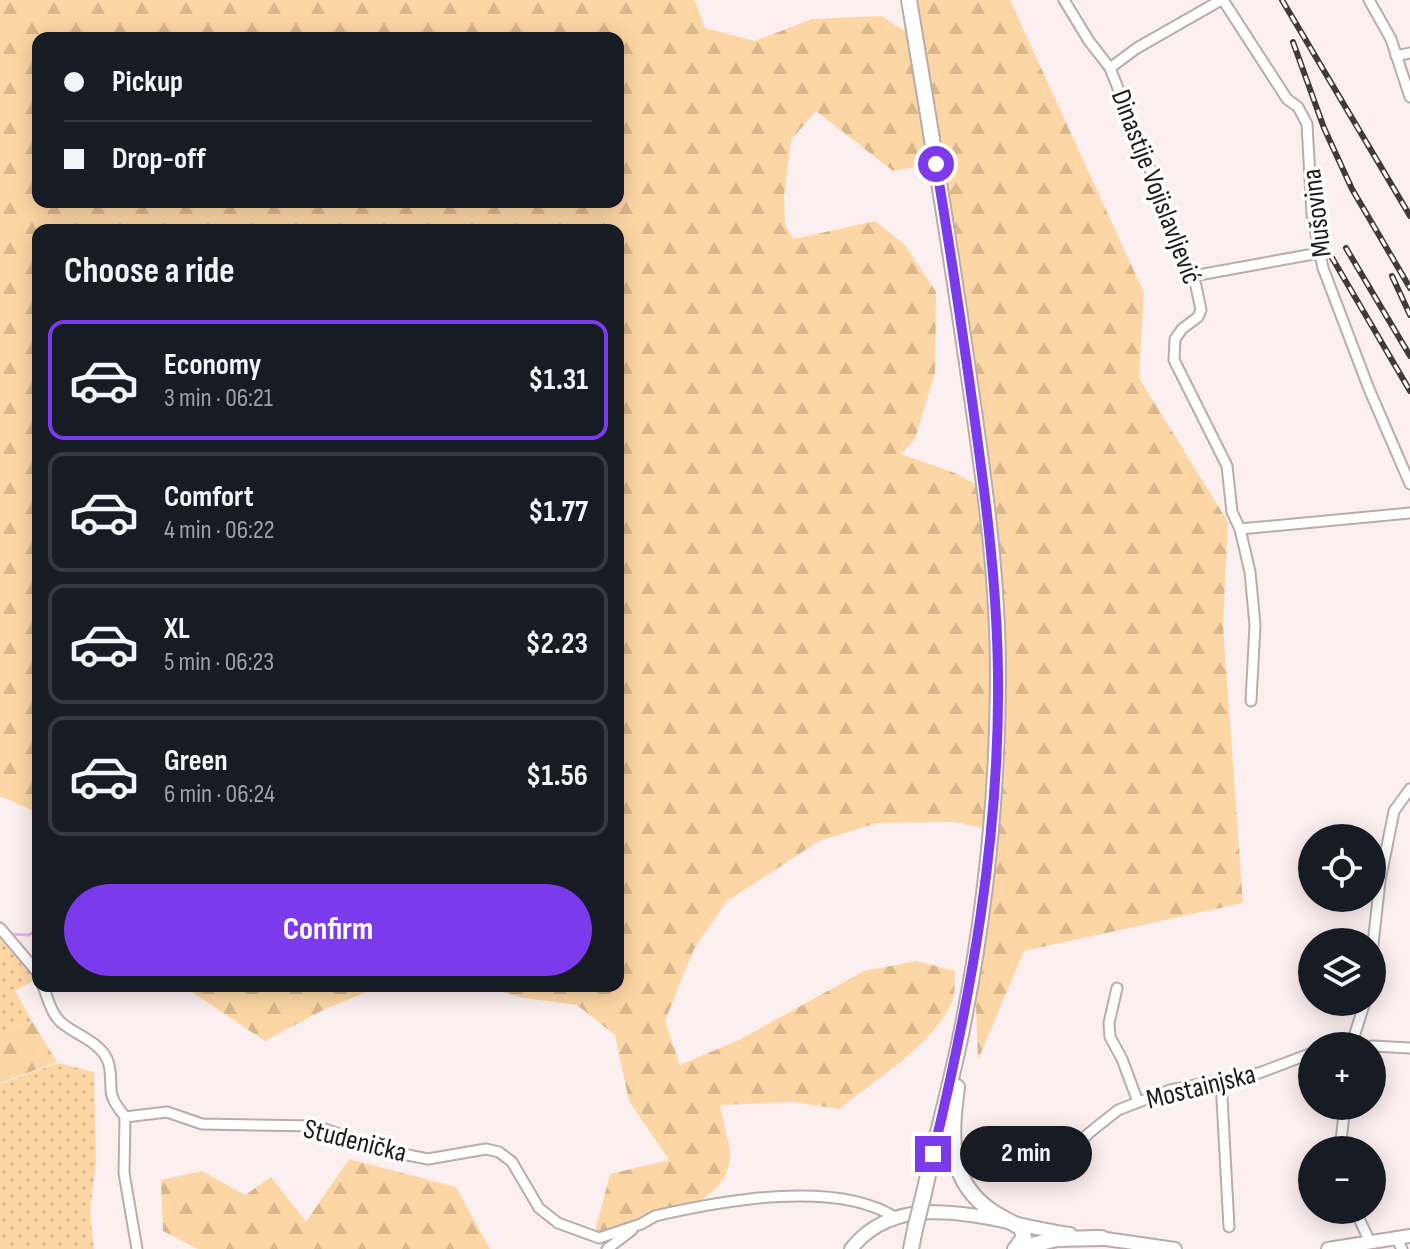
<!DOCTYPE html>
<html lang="en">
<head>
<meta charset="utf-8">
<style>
  :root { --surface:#171b24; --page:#242831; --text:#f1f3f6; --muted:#9ea1a6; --line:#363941; --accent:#7c3aed }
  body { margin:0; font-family:"Sofia Sans Condensed",sans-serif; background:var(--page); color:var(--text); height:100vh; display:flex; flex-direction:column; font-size:30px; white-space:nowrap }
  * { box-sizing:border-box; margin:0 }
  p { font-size:26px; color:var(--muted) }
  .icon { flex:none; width:44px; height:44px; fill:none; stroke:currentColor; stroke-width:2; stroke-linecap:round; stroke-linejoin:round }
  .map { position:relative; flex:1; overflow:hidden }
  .sheet { position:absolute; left:32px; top:224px; width:592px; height:768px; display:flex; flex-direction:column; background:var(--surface); border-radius:16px; box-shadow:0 4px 20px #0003 }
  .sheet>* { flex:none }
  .guide { position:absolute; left:32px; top:32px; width:592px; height:176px; border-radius:16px; box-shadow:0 4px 20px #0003; display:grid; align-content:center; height:176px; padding:0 32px; background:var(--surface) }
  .buttons { position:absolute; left:1298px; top:824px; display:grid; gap:16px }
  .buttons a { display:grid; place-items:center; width:88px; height:88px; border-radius:50%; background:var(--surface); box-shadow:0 4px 20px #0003; font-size:40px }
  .end { position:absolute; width:36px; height:36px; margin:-18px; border:10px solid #7c3aed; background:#fff; box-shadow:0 0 0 4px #fff }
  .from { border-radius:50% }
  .bubble { position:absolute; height:56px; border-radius:28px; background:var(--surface); box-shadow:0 4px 20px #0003; font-size:26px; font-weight:700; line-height:56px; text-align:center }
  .guide b { display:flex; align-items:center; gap:28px; height:76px; font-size:30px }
  .guide b+b { border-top:2px solid var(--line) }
  .guide i { width:20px; height:20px; background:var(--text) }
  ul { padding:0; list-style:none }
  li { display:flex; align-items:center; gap:24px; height:120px; margin:0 16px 12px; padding:0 16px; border:4px solid var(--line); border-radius:16px }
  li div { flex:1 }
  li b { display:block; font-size:30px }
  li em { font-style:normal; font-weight:700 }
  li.selected { border-color:var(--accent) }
  li>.icon { width:72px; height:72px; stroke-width:1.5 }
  h2 { padding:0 32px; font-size:36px; line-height:96px }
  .primary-button { display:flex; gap:16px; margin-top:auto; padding:16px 32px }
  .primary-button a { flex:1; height:92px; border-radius:48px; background:var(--accent); color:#fff; font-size:32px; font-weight:700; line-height:92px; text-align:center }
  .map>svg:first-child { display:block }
</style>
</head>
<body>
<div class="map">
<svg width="1410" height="1249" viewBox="0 0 1410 1249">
  <defs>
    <pattern id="grass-dots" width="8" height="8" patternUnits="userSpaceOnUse" patternTransform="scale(2)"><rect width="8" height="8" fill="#fdd6a5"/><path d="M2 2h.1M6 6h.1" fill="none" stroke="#d8b78d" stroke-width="1.8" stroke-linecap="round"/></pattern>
    <pattern id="forest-firs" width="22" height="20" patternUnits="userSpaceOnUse" patternTransform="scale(2)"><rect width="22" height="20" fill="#fdd6a5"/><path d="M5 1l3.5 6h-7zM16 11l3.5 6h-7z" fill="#d8b78d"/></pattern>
  </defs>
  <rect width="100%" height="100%" fill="#fceff0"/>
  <!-- grass -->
  <g fill="url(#grass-dots)">
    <polygon points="0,937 11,940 38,974 38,978 15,991 32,1021 0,1033"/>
    <polygon points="58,1063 94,1072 96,1162 90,1212 94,1249 0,1249 0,1084"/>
  </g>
  <!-- forest -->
  <g fill="url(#forest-firs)" fill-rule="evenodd">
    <path d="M0,0h695l10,28 50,13 57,-22 69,-3 34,21 -6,-37h101l134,293 -5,85 89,144 -5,103 20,278 -219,48 -46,109 -4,-105 17,-125 -36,-8 -78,1 -58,18 -93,61 -32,47 -29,72 15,44 59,-25 125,-69 53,-10 38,10c-1,10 1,23 -3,31 -20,44 -77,78 -113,107l-47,-7 -72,3c2,14 12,43 10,56 -8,51 -95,63 -136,75l16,-62 59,-14 -40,-59 -14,-66 -38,-30 -52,-7 -46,-12h139v-756h-580v583l-38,-17zM38,38h580v164h-580zM816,111l77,60 43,-7 47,324 -28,-15 -54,-19 14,-15 20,-66 1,-81 -31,-47 -30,-24 -81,18 -9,-14 -1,-29 7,-56z"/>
    <polygon points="183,986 381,986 327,1008 265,1041"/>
    <polygon points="32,1021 57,1062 0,1083 0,1033"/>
    <polygon points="349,1159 456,1187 490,1249 198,1249 163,1231 161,1180 202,1171 245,1195 271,1177 306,1222"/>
  </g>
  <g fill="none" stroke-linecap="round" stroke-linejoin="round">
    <!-- stream -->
    <polyline stroke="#e9b4f4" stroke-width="3" points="8,934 29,935 38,929"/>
    <!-- minor casing -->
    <g stroke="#b8acac" stroke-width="13">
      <g id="minor">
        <polyline points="1064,0 1089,41 1110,68 1196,286 1201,310 1198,317 1182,329 1175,339 1174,360 1227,466 1232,512 1240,529 1250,572 1255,625 1251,701"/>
        <polyline points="1223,0 1278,85 1287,99 1298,107 1307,124 1312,214 1323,268 1369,389 1410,484"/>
        <polyline points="1369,0 1391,39 1410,97"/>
        <polyline points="1396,56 1410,53"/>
        <polyline points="1110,68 1137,48 1221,0"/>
        <polyline points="1193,276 1319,253"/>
        <polyline points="1240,529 1410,513"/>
        <polyline points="0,928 38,973"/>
        <polyline points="1372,953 1380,881 1394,811 1410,789"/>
        <path d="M43,986c5,13 9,30 20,38 14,11 36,18 44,35 5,11 3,19 4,30 0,11 8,19 14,28l42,-5 35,12 114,2 71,25 41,8 58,-10 13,3 13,10 27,46 19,15 41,15 42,-14 14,-8c66,-15 179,-37 240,1"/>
        <polyline points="1117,988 1109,1023 1110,1037 1122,1059 1138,1102"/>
        <polyline points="1340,1046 1367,1046"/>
        <polyline points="1351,1046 1365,1002"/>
        <polyline points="1372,1046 1410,1048"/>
        <polyline points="1221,1080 1229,1227"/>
        <polyline points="125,1117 124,1173 137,1249"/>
        <polyline points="1340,1150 1345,1106"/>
        <polyline points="1061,1162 1089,1133 1118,1110 1170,1090 1259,1073 1312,1053"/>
        <polyline points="1355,1210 1370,1242"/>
        <polyline points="1396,1238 1402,1249"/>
        <polyline points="607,1249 632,1230"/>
      </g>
    </g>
    <!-- secondary casing -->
    <g stroke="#b8acac" stroke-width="16">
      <g id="secondary">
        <polyline points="1092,1237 1175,1249"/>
        <path d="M851,1249c52,-67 150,-24 219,-15"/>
        <polyline points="1328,1249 1410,1236"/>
      </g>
    </g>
    <!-- primary casing -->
    <g stroke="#b8acac" stroke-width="18">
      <g id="primary">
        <path d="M909,0c21,126 42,251 60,377 15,102 30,204 29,307 -1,120 -14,239 -38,355 -11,52 -25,103 -36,154"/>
        <path d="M957,1087c-6,48 -11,94 36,125 9,6 19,10 28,16l3,9 -8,11"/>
        <polyline points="911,1249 915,1229"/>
        <polyline points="1015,1249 1057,1239 1102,1238"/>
      </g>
    </g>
    <!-- minor -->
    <use href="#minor" stroke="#fff" stroke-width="9"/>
    <!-- secondary -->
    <use href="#secondary" stroke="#fff" stroke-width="12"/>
    <!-- primary -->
    <use href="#primary" stroke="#fff" stroke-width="14"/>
    <!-- rail casing -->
    <g stroke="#413a3b" stroke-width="6">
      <g id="rail">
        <polyline points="1282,0 1410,216"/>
        <polyline points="1293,42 1324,128 1352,189 1410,288"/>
        <polyline points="1346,248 1410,356"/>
        <polyline points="1331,256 1410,391"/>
        <polyline points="1392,276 1410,315"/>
      </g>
    </g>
    <!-- rail -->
    <use href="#rail" stroke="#fff" stroke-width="3" stroke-dasharray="9" stroke-linecap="butt"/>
    <!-- primary-bridge casing -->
    <g stroke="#b8acac" stroke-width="18" stroke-linecap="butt">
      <polyline id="primary-bridge" points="915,1229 924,1193"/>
    </g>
    <!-- primary-bridge -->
    <use href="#primary-bridge" stroke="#fff" stroke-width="14"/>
  </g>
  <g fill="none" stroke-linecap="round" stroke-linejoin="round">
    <!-- route -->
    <path stroke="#7c3aed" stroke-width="10" d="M933,1154c38,-157 67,-317 65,-479 -1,-100 -15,-197 -29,-296 -10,-71 -21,-143 -33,-215"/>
  </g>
  <g text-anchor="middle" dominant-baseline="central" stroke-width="7" stroke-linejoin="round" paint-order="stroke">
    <!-- street labels -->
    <g font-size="28" fill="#1f1a1a" stroke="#fff">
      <text transform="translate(1156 187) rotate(69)">Dinastije Vojislavljević</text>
      <text transform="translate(1317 213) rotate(-97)">Mušovina</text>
      <text transform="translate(1201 1087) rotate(-14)">Mostainjska</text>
      <text transform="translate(355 1141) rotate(14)">Studenička</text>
    </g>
  </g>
</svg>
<div class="buttons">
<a><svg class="icon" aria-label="locate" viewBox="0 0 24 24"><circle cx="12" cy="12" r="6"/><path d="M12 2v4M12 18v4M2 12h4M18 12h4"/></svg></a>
<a><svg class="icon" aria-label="layers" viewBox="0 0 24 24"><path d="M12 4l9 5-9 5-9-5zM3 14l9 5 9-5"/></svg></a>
<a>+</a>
<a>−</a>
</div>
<i class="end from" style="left:936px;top:164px"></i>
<i class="end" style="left:933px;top:1154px"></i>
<div class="bubble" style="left:960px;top:1126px;width:132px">2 min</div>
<div class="guide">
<b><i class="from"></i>Pickup</b>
<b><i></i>Drop-off</b>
</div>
<section class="sheet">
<h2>Choose a ride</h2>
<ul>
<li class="selected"><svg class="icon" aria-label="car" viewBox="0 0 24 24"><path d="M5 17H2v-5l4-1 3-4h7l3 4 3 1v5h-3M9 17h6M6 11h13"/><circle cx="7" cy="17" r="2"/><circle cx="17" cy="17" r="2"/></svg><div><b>Economy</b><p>3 min · 06:21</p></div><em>$1.31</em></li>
<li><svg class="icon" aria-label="car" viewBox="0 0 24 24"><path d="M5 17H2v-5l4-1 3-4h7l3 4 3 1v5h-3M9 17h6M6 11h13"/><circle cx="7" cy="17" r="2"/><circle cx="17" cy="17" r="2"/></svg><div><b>Comfort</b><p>4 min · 06:22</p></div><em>$1.77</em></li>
<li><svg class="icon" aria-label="car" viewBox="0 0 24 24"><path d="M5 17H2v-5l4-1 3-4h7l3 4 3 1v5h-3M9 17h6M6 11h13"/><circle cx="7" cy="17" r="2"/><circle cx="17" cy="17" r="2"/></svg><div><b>XL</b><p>5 min · 06:23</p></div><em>$2.23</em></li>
<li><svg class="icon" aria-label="car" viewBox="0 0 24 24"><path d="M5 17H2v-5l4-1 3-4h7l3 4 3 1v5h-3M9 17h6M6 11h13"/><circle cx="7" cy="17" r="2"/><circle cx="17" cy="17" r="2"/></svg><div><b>Green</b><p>6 min · 06:24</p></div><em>$1.56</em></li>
</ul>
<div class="primary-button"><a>Confirm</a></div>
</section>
</div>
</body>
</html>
